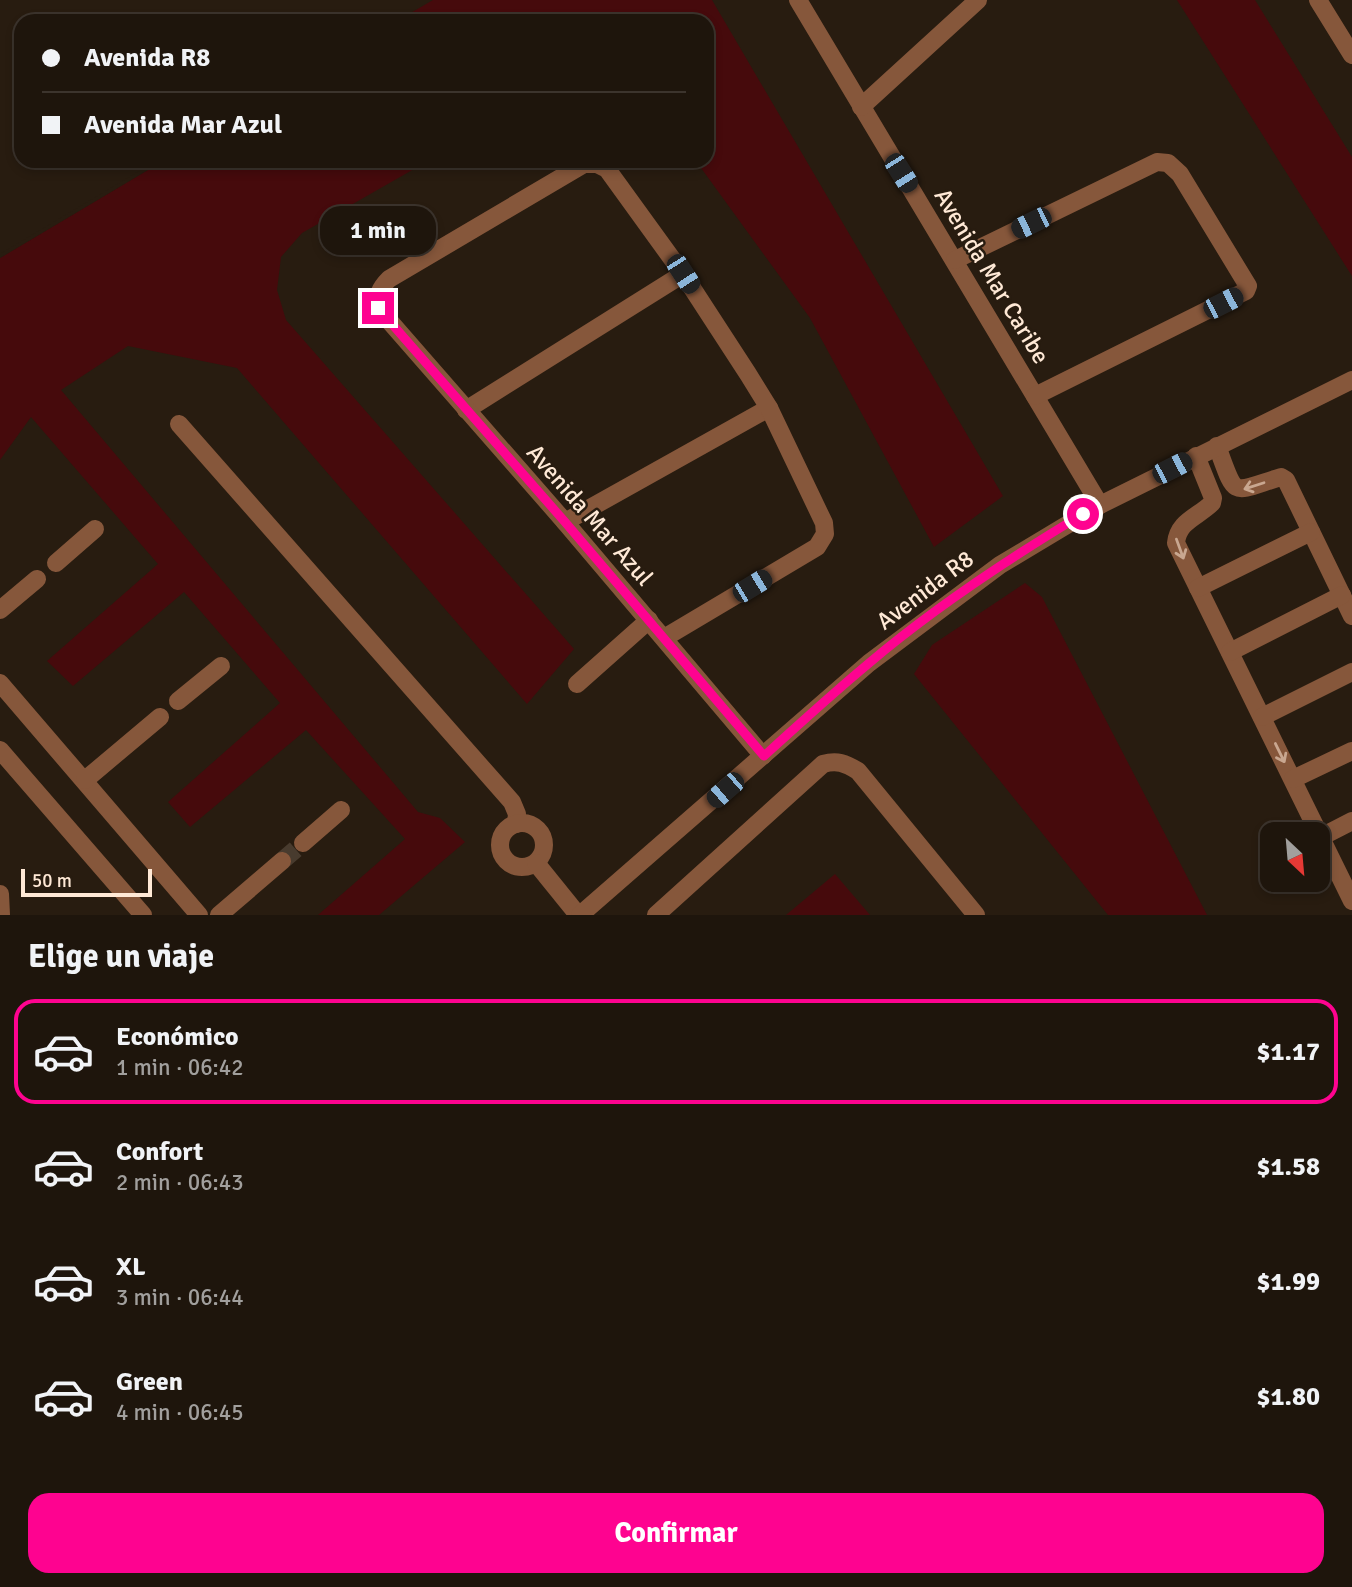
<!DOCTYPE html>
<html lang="es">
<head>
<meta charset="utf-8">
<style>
  :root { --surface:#1e150c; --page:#261e15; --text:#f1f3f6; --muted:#a19f9d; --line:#3c342d; --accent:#fe0390 }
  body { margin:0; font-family:Signika,sans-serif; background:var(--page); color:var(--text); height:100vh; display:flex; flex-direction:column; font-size:26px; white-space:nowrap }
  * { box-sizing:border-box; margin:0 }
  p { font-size:23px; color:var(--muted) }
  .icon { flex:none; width:38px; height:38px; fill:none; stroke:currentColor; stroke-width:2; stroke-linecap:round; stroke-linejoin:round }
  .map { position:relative; height:915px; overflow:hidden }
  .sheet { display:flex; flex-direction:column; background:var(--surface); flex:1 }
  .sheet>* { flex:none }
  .guide { position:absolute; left:14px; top:14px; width:700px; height:154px; border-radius:21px; box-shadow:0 4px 10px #0003,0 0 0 2px var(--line); display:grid; align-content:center; height:154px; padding:0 28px; background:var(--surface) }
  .needle { width:46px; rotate:154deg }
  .fabs { position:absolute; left:1260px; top:822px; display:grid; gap:14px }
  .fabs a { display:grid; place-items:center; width:70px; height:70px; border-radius:14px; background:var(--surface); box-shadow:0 4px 10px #0003,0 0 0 2px var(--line); font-size:35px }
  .scale { position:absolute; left:21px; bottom:18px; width:131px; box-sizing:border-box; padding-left:7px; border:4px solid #ffe9d6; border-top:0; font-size:19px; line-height:24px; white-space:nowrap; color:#ffe9d6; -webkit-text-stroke:5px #281c10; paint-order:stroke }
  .end { position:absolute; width:32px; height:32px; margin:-16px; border:9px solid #fe0390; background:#fff; box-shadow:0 0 0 4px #fff }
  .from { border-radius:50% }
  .bubble { position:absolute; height:49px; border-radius:21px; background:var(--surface); box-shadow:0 4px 10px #0003,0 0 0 2px var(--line); font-size:23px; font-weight:700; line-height:49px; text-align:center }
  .car { position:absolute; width:21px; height:42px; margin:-21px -10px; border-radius:9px; box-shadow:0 0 5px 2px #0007; background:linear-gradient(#222 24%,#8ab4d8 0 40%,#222 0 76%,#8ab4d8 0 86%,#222 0) }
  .guide b { display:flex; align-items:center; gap:24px; height:66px; font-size:26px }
  .guide b+b { border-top:2px solid var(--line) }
  .guide i { width:18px; height:18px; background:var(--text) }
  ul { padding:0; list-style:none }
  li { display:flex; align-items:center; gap:21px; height:105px; margin:0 14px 10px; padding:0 14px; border:4px solid transparent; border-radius:21px }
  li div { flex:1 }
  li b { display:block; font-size:26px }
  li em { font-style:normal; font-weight:700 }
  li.current { border-color:var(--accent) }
  li>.icon { width:63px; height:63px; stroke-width:1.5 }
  h2 { padding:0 28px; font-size:32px; line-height:84px }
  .primary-button { display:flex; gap:14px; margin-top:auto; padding:14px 28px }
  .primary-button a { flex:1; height:80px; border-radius:21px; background:var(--accent); color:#fff; font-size:28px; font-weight:700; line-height:80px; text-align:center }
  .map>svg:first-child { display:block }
</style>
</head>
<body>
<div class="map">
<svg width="1352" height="915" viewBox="0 0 1352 915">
  <rect width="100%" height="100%" fill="#281c10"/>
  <!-- water -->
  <g fill="#460a0c">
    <polygon points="433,0 712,0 1003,496 934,547 810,318 696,161 707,161 707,21 397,21"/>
    <polygon points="1177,0 1255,0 1352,157 1352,276"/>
    <polygon points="163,161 428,161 302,233 281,257 277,290 286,320 574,649 527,704 237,368 128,346 61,390 418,812 440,818 465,842 379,915 318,915 405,839 306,730 190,827 168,802 280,703 184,592 73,686 47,661 158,564 31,417 0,460 0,258"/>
    <polygon points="1025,583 1042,597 1207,915 1108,915 914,674 932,645"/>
    <polygon points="835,874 870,915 786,915"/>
  </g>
  <!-- pier -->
  <polygon fill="#281c10" points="156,161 163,161 0,258 0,254"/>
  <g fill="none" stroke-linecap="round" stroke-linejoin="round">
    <!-- minor-tunnel -->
    <polyline stroke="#483b2e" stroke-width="18" stroke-dasharray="18 9" stroke-linecap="butt" points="282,861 303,843"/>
    <!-- minor -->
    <g stroke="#86573b" stroke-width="18">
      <polyline points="798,0 1100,505"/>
      <polyline points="1318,0 1352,55"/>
      <polyline points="861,107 978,0"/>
      <polyline points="955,260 1157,162 1168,163 1180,174 1248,286 1246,291 1035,396"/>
      <polyline points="466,410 683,274"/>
      <polyline points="179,424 512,802 517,814 516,824"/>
      <path d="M1217,446c20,53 12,47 64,31l5,3 66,136"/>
      <path d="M1196,456l17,42 -1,5c-14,14 -34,18 -36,40l176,358"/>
      <polyline points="565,522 769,408"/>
      <polyline points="56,563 95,529"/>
      <polyline points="1198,588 1311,532"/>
      <polyline points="0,610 37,579"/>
      <path d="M664,638l153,-91 8,-13 -1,-11 -55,-115 -21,-34 -65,-100 -76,-105 -10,-5h-13l-195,115c-9,9 -12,16 -11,29l187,214 198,234"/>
      <polyline points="1230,652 1342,595"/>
      <polyline points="0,683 199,915"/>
      <polyline points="577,684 649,620"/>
      <polyline points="178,701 221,666"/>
      <polyline points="1262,717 1352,672"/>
      <polyline points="0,750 143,915"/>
      <polyline points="1293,779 1352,751"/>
      <polyline points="85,780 160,717"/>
      <circle cx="522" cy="845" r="22"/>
      <polyline points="1321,837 1352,821"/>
      <polyline points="303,843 341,810"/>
      <polyline points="536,863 578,915"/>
      <polyline points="0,894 1,915"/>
      <polyline points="219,915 282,861"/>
      <polyline points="580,915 869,663 1000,565 1100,505 1352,380"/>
      <path d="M656,915l167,-151c14,-4 22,-1 35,7l118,144"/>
    </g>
  </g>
  <!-- one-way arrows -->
  <defs><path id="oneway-shaft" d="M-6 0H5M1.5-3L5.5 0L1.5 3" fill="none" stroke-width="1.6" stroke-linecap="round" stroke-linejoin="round" transform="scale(1.75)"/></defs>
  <g stroke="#c9a790">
    <use href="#oneway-shaft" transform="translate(1254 486) rotate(162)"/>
    <use href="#oneway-shaft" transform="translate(1180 549) rotate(70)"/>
    <use href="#oneway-shaft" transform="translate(1280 753) rotate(64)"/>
  </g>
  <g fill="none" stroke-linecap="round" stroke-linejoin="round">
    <!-- route -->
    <path stroke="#fe0390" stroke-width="9" d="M378,308l187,214 199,234c34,-31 68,-62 104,-92 67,-57 140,-105 215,-150"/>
  </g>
  <g text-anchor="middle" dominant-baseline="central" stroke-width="5" stroke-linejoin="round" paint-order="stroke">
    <!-- street labels -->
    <g font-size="24" fill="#ffe9d6" stroke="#281c10">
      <text transform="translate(992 276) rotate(59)">Avenida Mar Caribe</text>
      <text transform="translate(590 515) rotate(49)">Avenida Mar Azul</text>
      <text transform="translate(925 590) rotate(-37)">Avenida R8</text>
    </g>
  </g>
</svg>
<div class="fabs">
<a><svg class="needle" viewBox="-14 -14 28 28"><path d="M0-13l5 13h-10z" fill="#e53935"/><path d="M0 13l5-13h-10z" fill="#a19f9d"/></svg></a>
</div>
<div class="scale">50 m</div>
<i class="end from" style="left:1083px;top:514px"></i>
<i class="end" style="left:378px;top:308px"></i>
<div class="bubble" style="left:320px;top:206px;width:116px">1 min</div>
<i class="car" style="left:901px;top:173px;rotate:148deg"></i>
<i class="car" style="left:1031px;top:223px;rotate:244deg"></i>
<i class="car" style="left:683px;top:274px;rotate:147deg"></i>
<i class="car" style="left:1223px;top:303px;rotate:63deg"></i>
<i class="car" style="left:1172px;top:468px;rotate:63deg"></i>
<i class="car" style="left:752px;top:586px;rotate:59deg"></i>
<i class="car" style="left:725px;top:790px;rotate:229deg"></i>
<div class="guide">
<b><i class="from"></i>Avenida R8</b>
<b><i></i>Avenida Mar Azul</b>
</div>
</div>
<section class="sheet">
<h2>Elige un viaje</h2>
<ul>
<li class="current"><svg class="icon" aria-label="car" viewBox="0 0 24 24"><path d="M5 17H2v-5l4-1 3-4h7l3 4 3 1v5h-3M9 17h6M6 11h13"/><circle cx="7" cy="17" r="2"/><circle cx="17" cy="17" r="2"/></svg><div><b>Económico</b><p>1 min · 06:42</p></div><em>$1.17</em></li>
<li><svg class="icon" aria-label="car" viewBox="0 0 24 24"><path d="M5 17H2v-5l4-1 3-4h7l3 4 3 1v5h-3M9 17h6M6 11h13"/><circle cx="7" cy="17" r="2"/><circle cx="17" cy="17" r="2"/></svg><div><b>Confort</b><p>2 min · 06:43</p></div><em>$1.58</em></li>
<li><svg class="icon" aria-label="car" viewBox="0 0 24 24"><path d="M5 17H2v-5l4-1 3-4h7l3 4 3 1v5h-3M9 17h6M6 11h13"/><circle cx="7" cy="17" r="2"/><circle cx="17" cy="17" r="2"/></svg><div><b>XL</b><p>3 min · 06:44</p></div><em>$1.99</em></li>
<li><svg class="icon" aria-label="car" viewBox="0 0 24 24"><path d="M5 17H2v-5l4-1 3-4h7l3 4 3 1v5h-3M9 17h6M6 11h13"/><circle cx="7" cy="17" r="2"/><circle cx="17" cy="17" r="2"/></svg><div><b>Green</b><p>4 min · 06:45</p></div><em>$1.80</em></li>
</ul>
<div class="primary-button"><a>Confirmar</a></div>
</section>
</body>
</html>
